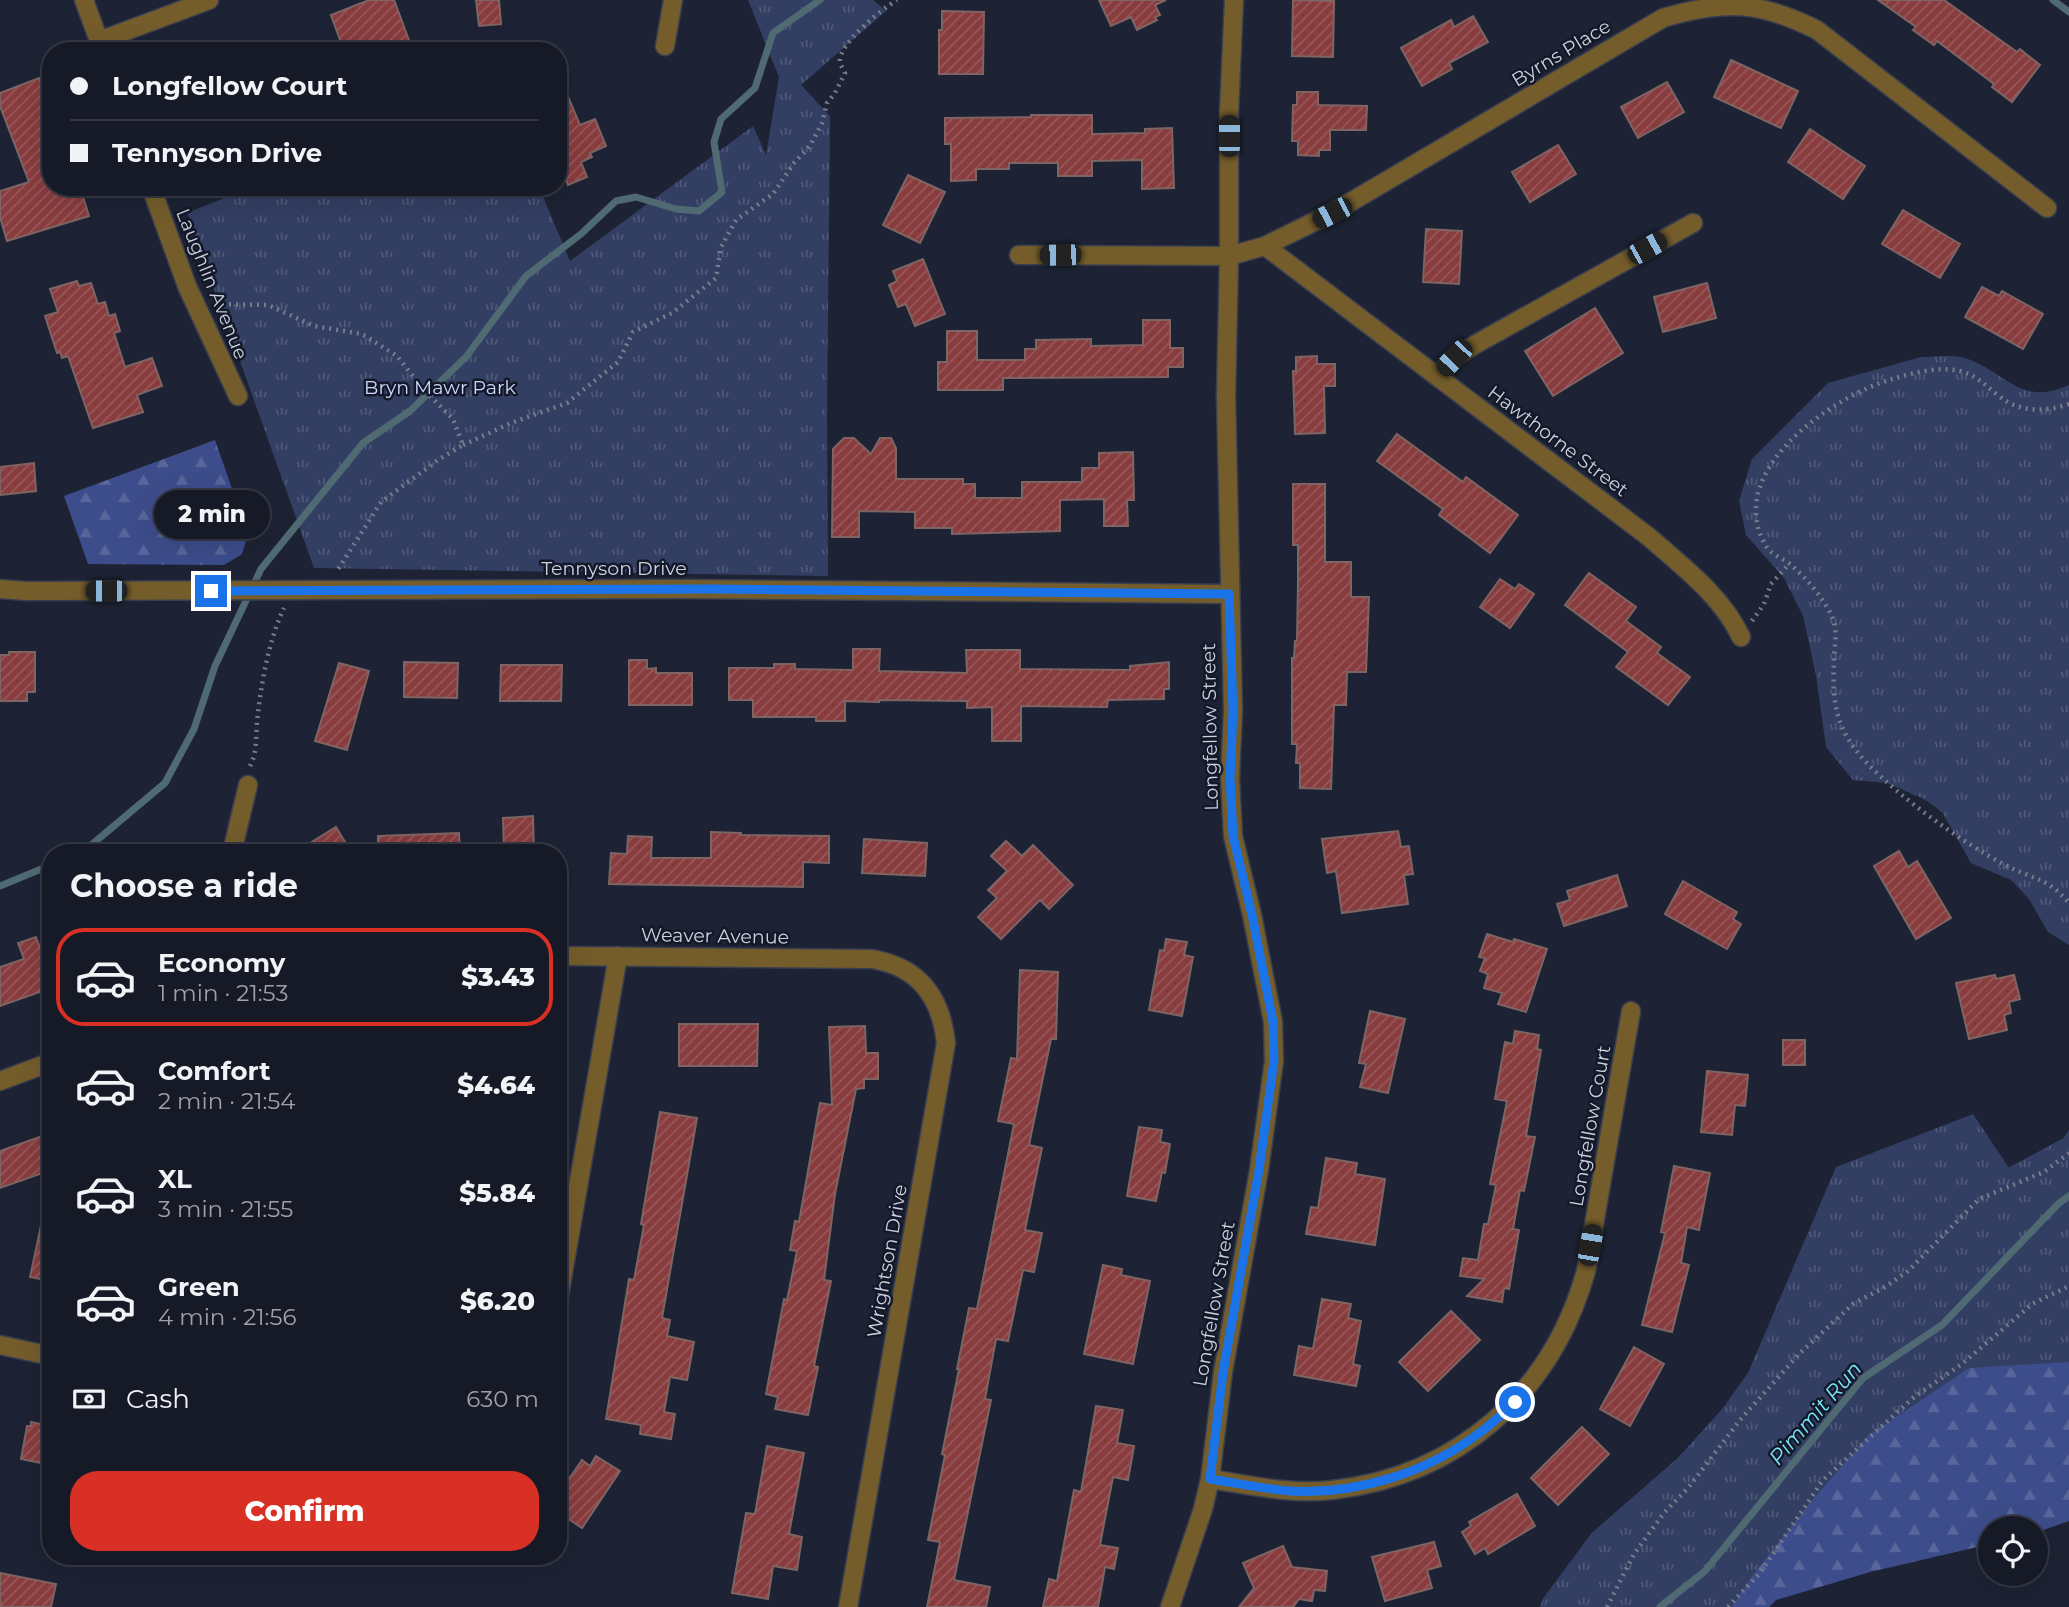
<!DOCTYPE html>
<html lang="en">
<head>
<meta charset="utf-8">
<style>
  :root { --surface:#161a27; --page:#232733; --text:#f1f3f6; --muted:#9ea1a7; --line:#353844; --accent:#d93025 }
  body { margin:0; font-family:Montserrat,sans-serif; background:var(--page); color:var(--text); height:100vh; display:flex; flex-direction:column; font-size:26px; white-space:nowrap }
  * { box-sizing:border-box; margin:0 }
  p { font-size:23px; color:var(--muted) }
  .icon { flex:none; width:38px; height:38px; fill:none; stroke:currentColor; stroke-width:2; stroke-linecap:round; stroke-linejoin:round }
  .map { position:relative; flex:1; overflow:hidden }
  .sheet { position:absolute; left:42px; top:844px; width:525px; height:721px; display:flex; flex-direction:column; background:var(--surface); border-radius:28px; box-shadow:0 7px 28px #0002,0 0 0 2px var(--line) }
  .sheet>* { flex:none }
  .banner { position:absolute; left:42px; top:42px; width:525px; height:154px; border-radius:28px; box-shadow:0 7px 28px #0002,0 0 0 2px var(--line); display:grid; align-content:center; height:154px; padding:0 28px; background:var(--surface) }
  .controls { position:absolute; left:1978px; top:1516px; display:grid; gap:14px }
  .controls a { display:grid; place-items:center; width:70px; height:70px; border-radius:50%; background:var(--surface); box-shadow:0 7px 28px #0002,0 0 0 2px var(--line); font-size:35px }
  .end { position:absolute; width:32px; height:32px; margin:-16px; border:9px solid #1a73e8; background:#fff; box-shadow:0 0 0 4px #fff }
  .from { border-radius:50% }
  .bubble { position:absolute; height:49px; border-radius:24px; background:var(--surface); box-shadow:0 7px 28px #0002,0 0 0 2px var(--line); font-size:23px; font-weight:800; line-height:49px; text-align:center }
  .car { position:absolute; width:21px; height:42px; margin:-21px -10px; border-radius:9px; box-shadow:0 0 5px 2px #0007; background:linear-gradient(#222 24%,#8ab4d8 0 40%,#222 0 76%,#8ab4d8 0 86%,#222 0) }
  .banner b { display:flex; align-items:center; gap:24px; height:66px; font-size:26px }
  .banner b+b { border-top:2px solid var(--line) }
  .banner i { width:18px; height:18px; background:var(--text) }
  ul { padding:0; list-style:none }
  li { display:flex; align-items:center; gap:21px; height:98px; margin:0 14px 10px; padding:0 14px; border:4px solid transparent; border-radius:28px }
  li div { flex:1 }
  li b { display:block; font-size:26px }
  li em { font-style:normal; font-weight:800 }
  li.selected { border-color:var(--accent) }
  li>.icon { width:63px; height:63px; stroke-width:1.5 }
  h2 { padding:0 28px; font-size:32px; line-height:84px }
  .pay { display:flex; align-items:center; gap:18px; height:77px; padding:0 28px; font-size:26px }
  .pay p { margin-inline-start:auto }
  .cta { display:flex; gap:14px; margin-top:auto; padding:14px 28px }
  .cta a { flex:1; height:80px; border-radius:28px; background:var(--accent); color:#fff; font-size:28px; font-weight:800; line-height:80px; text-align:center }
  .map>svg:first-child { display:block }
</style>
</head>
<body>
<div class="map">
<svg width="2069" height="1607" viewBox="0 0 2069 1607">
  <defs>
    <pattern id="forest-firs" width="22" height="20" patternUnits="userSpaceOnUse" patternTransform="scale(1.75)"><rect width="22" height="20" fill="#3d4d8b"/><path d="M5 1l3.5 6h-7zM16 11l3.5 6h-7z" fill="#58669b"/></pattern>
    <pattern id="park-tufts" width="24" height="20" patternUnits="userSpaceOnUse" patternTransform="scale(1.75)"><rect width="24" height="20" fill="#333e63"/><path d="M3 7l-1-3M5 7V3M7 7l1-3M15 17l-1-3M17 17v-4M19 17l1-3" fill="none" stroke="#4f5979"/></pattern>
    <pattern id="building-hatch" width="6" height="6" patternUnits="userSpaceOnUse" patternTransform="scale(1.75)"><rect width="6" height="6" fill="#883c3e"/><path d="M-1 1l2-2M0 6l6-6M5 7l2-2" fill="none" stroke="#985759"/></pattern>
  </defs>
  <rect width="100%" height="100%" fill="#1d2334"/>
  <!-- forest -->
  <g fill="url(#forest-firs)">
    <polygon points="215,440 248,534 242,554 224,565 88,564 64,496"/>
    <polygon points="2069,1130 2069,1521 2035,1533 2035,1528 1990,1528 1990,1544 1870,1572 1776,1600 1769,1607 1540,1607 1543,1599 1592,1533 1678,1458 1738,1392 2007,1169 2064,1138"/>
  </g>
  <!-- park -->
  <g fill="url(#park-tufts)">
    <polygon points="748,0 873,0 886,11 801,85 830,116 827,413 828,576 314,568 187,213 252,187 539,187 570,261 753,126 766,155 779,77"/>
    <path d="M1921,357c14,0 31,-3 44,1 43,15 55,49 104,27v560l-21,-13 -19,-33 -18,-19 -40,-17 -29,-51 -18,-13 -37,-16 -34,-3 -27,-33 -10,-72 -13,-59 -19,-38 -38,-43 -7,-34 13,-42 76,-76z"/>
    <polygon points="1973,1114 2009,1168 2064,1138 2069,1130 2069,1362 1969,1368 1869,1435 1808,1505 1751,1578 1732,1607 1540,1607 1543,1599 1592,1533 1678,1458 1720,1412 1748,1373 1836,1167"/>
  </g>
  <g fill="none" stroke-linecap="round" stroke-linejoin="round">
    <!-- stream -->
    <g stroke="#506a73" stroke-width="7">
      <polyline points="2053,0 2069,12"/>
      <polyline points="83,852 165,783 194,729 215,666 261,569 363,443 410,411 466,357 526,276 581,234 616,201 636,197 676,209 699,211 722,192 714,142 721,119 755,88 773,33 820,0"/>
      <polyline points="0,886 51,865"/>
      <polyline points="1660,1607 1705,1571 1863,1378 1942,1325 2058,1204 2069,1196"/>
    </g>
  </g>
  <!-- building -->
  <g fill="url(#building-hatch)" stroke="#7e6463" stroke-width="2">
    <polygon points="369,0 394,0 413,51 344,51 331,15"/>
    <polygon points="476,0 499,0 501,24 479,26"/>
    <polygon points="1099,0 1166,0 1155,5 1160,15 1155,17 1157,20 1137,30 1131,17 1111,26"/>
    <polygon points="1293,0 1334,1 1333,57 1292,56"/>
    <polygon points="1878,0 1944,0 2017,52 2020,49 2040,65 2012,102 1992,87 1994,84 1937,41 1934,45 1913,30 1916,27"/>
    <polygon points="942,11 984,12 983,74 939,74 939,30 942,30"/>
    <polygon points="1473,16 1488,42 1449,63 1452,69 1422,86 1401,48 1451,20 1454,27"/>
    <polygon points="1731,60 1798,91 1781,128 1714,97"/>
    <polygon points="558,73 580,125 595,119 606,146 590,153 592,157 581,162 587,177 568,185 562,169 558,171"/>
    <polygon points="39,78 47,101 43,103 51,124 51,187 80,187 89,216 7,241 0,217 0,191 29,182 0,106 0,93"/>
    <polygon points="1667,82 1684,112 1638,138 1621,107"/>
    <polygon points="1297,92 1318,92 1318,105 1367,106 1366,130 1330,130 1330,150 1319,150 1319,156 1298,155 1298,141 1292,141 1293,105 1297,105"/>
    <polygon points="1031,115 1092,115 1092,134 1145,133 1145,129 1172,128 1174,188 1142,189 1142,160 1092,161 1092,176 1058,176 1058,163 1009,163 1009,169 976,169 976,180 951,181 951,144 945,144 945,118 1031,117"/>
    <polygon points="1810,129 1865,166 1843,199 1788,162"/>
    <polygon points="1558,145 1576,174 1530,202 1512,172"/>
    <polygon points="908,175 945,192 920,243 883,225"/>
    <polygon points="1903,210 1960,244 1940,278 1882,244"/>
    <polygon points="1426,229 1462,231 1459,284 1423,282"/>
    <polygon points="923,259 945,314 915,326 906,304 898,307 889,285 897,281 893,271"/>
    <polygon points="77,281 79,286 91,283 98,304 105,302 109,316 115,314 120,331 114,333 125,367 152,358 162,386 137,395 143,412 93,428 68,356 62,358 60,352 57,353 45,316 58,312 50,289"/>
    <polygon points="1707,283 1716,318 1663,332 1654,297"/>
    <polygon points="1982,287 1999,296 2002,291 2043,314 2023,349 1965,317"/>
    <polygon points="1595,308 1623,353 1553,396 1525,351"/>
    <polygon points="1143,320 1170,320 1170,348 1183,348 1183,367 1168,367 1168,377 1003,378 1003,390 938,390 938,362 947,362 947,331 977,331 977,360 1025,360 1025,349 1036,349 1036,340 1091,339 1091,346 1143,345"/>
    <polygon points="1317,356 1317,364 1335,364 1335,386 1324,386 1325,433 1295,434 1293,371 1296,371 1296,357"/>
    <polygon points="1397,434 1463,482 1466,477 1518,515 1490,553 1439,515 1443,509 1377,461"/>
    <polygon points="844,438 854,438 871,454 880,438 891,438 896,448 896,479 963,479 963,484 975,484 975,498 1022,498 1022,482 1082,482 1082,468 1099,468 1099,453 1133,452 1134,500 1127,500 1128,526 1104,526 1104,499 1060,500 1060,531 952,534 952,528 915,528 915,512 859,511 859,537 832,537 833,449"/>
    <polygon points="34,463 36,491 0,495 0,467"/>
    <polygon points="1293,484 1325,484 1325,562 1351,562 1351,597 1369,597 1366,672 1347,672 1346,705 1334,705 1331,789 1300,788 1300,763 1296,763 1297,744 1292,744 1292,658 1294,658 1295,641 1297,641 1298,583 1298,545 1293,545"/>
    <polygon points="1589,573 1636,607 1626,621 1661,647 1657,653 1690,677 1668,705 1616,667 1628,652 1565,605"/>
    <polygon points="1500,579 1515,589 1519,584 1534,594 1510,628 1480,607"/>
    <polygon points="853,649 880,649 879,671 967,673 966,650 1020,650 1020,669 1130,670 1130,666 1169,662 1169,689 1164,689 1164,699 1108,700 1107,707 1021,706 1021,741 992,741 992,707 967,708 967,701 879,700 879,702 845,701 845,721 816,721 816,717 753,717 753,700 729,700 729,668 774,668 774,664 795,664 795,669 853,670"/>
    <polygon points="9,652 35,652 35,692 27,692 27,701 0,701 0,655 9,655"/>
    <polygon points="629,660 647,660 647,669 656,668 656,673 692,673 692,705 629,705"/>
    <polygon points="404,662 458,663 457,698 404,697"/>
    <polygon points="339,663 369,671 347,750 315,741"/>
    <polygon points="501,665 562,665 561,701 500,701"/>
    <polygon points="533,816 534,852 504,852 503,818"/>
    <polygon points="336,827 351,852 296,852"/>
    <polygon points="1398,831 1401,847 1409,846 1413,874 1404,875 1408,904 1342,913 1336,871 1327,873 1322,839"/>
    <polygon points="711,832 741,833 741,835 829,836 829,863 803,862 803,887 609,884 611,853 627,854 628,836 652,837 651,858 711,858"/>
    <polygon points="459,833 460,852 378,852 378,836"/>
    <polygon points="864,839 927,843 925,876 862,873"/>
    <polygon points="1006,841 1022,856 1033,845 1073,885 1049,909 1040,900 1001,939 978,917 997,898 988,890 1007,871 991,856"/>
    <polygon points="1899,851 1908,867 1917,861 1951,918 1916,939 1874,866"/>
    <polygon points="1617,875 1627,906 1564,926 1557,904 1570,900 1567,891"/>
    <polygon points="1683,881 1737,912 1733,919 1741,924 1727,949 1665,914"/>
    <polygon points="1487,934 1513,942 1514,939 1547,949 1526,1012 1498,1004 1502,993 1484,988 1488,974 1480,971 1485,958 1479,957"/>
    <polygon points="36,937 51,976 51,988 0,1006 0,967 24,959 18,943"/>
    <polygon points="1166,939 1187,942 1184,955 1193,957 1182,1016 1149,1010 1160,950 1164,951"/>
    <polygon points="1020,970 1058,972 1056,1039 1051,1039 1029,1145 1042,1148 1025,1230 1042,1233 1034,1272 1023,1270 1008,1341 996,1339 985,1399 991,1400 954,1580 990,1587 986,1607 927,1607 940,1542 928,1540 945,1455 942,1454 959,1369 957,1369 969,1308 977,1309 1014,1124 998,1121 1011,1058 1017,1059"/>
    <polygon points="1995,975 1996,979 2014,975 2020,999 2009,1002 2011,1013 2004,1015 2007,1030 1969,1039 1956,983"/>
    <polygon points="1370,1011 1405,1019 1388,1093 1360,1087 1366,1064 1359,1063"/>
    <polygon points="679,1024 758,1024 757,1066 679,1066"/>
    <polygon points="865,1026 866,1053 878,1053 878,1079 864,1079 864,1088 856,1089 835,1194 824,1280 831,1281 814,1366 818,1367 808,1415 775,1409 778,1397 766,1394 784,1299 787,1300 797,1251 790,1250 795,1221 799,1222 820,1103 832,1105 829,1027"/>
    <polygon points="1515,1031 1539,1035 1537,1049 1541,1050 1526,1136 1535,1137 1524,1191 1520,1190 1513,1229 1519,1230 1509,1289 1504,1288 1502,1302 1467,1296 1484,1279 1460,1276 1463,1258 1478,1260 1484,1224 1488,1224 1496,1185 1490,1184 1507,1101 1495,1099 1505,1042 1513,1044"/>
    <rect x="1783" y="1040" width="22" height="25"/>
    <polygon points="1707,1071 1748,1075 1745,1106 1735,1105 1732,1135 1701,1132"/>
    <polygon points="660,1112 697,1118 662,1318 670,1320 667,1336 694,1342 687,1380 670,1377 664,1412 675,1414 671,1439 640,1434 641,1425 606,1419 629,1279 634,1280 644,1225 641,1224"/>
    <polygon points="1139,1127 1162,1130 1160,1142 1170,1144 1165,1173 1162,1172 1156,1201 1127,1196"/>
    <polygon points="51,1133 51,1170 0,1188 0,1151"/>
    <polygon points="1326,1158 1357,1163 1355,1174 1385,1179 1375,1245 1306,1234 1311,1207 1318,1208"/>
    <polygon points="1674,1166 1710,1173 1699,1230 1687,1227 1681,1263 1689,1265 1672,1332 1642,1325 1665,1233 1661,1232"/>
    <polygon points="42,1221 51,1222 51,1281 30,1277"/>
    <polygon points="1103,1265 1122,1269 1121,1275 1150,1281 1133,1364 1084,1354"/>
    <polygon points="1322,1299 1351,1304 1348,1318 1361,1321 1353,1364 1360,1366 1356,1386 1294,1375 1299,1346 1313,1349"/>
    <polygon points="1451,1311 1480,1340 1428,1391 1399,1362"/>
    <polygon points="1634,1347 1664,1364 1630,1426 1600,1409"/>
    <polygon points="1096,1406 1123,1410 1117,1443 1134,1446 1128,1480 1113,1477 1100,1545 1118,1548 1114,1569 1105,1567 1098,1607 1043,1607 1049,1579 1057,1581 1074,1490 1081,1492"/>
    <polygon points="31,1422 51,1426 51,1465 21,1459 27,1426 31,1426"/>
    <polygon points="1582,1427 1609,1454 1558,1505 1531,1478"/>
    <polygon points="767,1446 804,1453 789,1534 802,1537 797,1570 773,1566 768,1599 732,1593 746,1513 755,1514"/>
    <polygon points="596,1456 620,1471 582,1528 558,1512 558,1495 582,1460 590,1466"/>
    <polygon points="1517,1494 1535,1526 1488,1554 1485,1548 1475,1554 1462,1532 1471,1526 1469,1522"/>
    <polygon points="1434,1542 1441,1566 1427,1570 1432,1588 1385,1601 1372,1557"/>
    <polygon points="1283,1546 1292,1567 1327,1571 1325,1591 1314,1590 1312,1601 1299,1599 1293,1607 1239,1607 1254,1588 1243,1563"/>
    <polygon points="0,1573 56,1584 51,1607 0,1607"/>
  </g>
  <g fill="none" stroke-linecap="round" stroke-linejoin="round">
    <!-- minor casing -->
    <g stroke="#393f4f" stroke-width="21">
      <g id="minor">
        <polyline points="84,0 102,49"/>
        <polyline points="99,41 209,0"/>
        <polyline points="665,46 673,0"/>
        <polyline points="151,187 187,286 238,396"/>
        <path d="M1265,246l384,291c34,30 73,59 92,100"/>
        <path d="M1019,255l210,1 36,-10 67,-33 331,-195c61,-18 97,-17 154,12l230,178"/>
        <polyline points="1437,376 1454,358 1476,344 1693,223"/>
        <polyline points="0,589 26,591 689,589 1229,594"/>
        <polyline points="232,852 248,785"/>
        <path d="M558,956l314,3c47,8 69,38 74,84l-98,564"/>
        <polyline points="0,1081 51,1062"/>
        <polyline points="558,1302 618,956"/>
        <polyline points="0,1345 51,1356"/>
        <path d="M1210,1479c40,6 81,16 122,11 126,-14 220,-97 254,-219l45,-260"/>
        <polyline points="1170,1607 1203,1509 1210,1479 1223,1372 1259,1170 1274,1061 1273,1022 1252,915 1233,836 1230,778 1233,711 1226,396 1229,256 1229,112 1234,0"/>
      </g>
    </g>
    <!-- path -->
    <g stroke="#787d8b" stroke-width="4.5" stroke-dasharray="2 5" stroke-linecap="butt">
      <polyline points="215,304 268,305 314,326 362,334 397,356 423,389 453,419 463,445 438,460 381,502 337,571"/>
      <path d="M2069,404c-24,8 -49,9 -70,-8 -13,-10 -23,-21 -39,-25 -22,-5 -47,2 -68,8 -61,18 -170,93 -126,167 5,9 17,12 25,19 16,14 33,33 42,54 5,13 1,28 1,42 -2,43 2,69 32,101 34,36 97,81 141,104 26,13 41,12 62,37"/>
      <path d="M463,445l48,-22 56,-20 51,-41 15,-30 39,-19 44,-35 5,-31 15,-27 37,-26 21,-31 16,-17 12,-23 5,-20 8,-10 10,-20c-2,-4 -4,-7 -5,-11 -2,-18 42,-53 57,-62"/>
      <polyline points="1752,621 1764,604 1771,584 1789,564"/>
      <path d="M250,766c7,-13 6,-29 7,-44 4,-37 11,-80 27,-114"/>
      <polyline points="1607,1607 1634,1554 1664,1513 1689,1487 1740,1420 1800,1353 1853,1304 1885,1287 1908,1271 1979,1199 2044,1172 2069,1153"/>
      <polyline points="1728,1607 1760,1573 1823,1480 1914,1397 1962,1364 2032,1304 2069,1286"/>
    </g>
    <!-- minor -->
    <use href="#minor" stroke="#745d2b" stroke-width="18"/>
  </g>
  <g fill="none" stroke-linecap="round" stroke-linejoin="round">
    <!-- route -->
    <path stroke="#1a73e8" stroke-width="9" d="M211,591l499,-2 519,5 4,117 -3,67 3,58 19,79 21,107 1,39 -15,109 -36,202 -13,107c26,4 53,10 80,12 68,4 139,-19 192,-60 12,-9 22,-19 33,-29"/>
  </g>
  <g text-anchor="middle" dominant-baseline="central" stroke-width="5" stroke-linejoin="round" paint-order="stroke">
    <!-- street labels -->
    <g font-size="19" fill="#cdd1dd" stroke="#14192a">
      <text transform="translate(1561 53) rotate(-31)">Byrns Place</text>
      <text transform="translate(212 284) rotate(68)">Laughlin Avenue</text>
      <text transform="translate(1558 441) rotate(37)">Hawthorne Street</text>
      <text x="614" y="568">Tennyson Drive</text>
      <text transform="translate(1210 727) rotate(-91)">Longfellow Street</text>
      <text transform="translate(715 936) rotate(1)">Weaver Avenue</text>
      <text transform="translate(1590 1126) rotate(-80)">Longfellow Court</text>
      <text transform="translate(887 1261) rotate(-80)">Wrightson Drive</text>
      <text transform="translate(1214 1304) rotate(-80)">Longfellow Street</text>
    </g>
    <!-- park labels -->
    <g font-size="19" fill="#cbd8fd" stroke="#14192a">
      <text x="440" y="387">Bryn Mawr Park</text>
    </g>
    <!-- water labels -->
    <g font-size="21" font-style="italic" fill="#77e7fd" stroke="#14192a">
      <text transform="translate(1815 1413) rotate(-49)">Pimmit Run</text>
    </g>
  </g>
</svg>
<div class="controls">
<a><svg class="icon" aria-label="locate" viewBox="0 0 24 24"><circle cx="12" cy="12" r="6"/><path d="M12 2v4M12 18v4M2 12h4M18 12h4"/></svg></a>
</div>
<i class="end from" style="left:1515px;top:1402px"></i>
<i class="end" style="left:211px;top:591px"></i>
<div class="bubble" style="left:154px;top:490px;width:116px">2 min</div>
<i class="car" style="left:1229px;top:136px;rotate:0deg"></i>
<i class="car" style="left:1332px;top:213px;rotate:243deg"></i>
<i class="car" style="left:1647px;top:248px;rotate:61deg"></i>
<i class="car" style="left:1060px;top:255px;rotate:269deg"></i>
<i class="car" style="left:1454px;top:358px;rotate:224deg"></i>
<i class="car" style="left:106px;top:591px;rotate:270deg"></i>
<i class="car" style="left:1590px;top:1245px;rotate:10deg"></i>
<div class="banner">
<b><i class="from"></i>Longfellow Court</b>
<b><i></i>Tennyson Drive</b>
</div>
<section class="sheet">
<h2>Choose a ride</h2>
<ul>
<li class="selected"><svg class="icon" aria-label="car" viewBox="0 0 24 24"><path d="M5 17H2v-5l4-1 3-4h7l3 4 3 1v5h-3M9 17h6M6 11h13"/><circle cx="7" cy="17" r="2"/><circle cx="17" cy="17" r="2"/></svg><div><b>Economy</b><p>1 min · 21:53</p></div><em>$3.43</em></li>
<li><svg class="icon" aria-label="car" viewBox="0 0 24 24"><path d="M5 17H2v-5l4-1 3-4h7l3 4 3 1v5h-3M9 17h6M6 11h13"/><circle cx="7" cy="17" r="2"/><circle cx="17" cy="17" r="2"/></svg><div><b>Comfort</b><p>2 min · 21:54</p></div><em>$4.64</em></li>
<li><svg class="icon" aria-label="car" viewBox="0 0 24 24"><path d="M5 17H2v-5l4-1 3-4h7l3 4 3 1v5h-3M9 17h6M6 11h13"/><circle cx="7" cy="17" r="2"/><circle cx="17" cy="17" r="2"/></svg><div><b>XL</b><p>3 min · 21:55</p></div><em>$5.84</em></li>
<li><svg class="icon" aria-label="car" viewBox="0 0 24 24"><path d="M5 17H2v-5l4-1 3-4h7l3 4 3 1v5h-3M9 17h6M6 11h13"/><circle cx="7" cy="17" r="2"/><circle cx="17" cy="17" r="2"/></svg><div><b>Green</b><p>4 min · 21:56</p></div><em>$6.20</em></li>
</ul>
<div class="pay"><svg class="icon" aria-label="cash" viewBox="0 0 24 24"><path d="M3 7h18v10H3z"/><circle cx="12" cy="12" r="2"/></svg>Cash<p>630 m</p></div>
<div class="cta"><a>Confirm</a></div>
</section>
</div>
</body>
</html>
